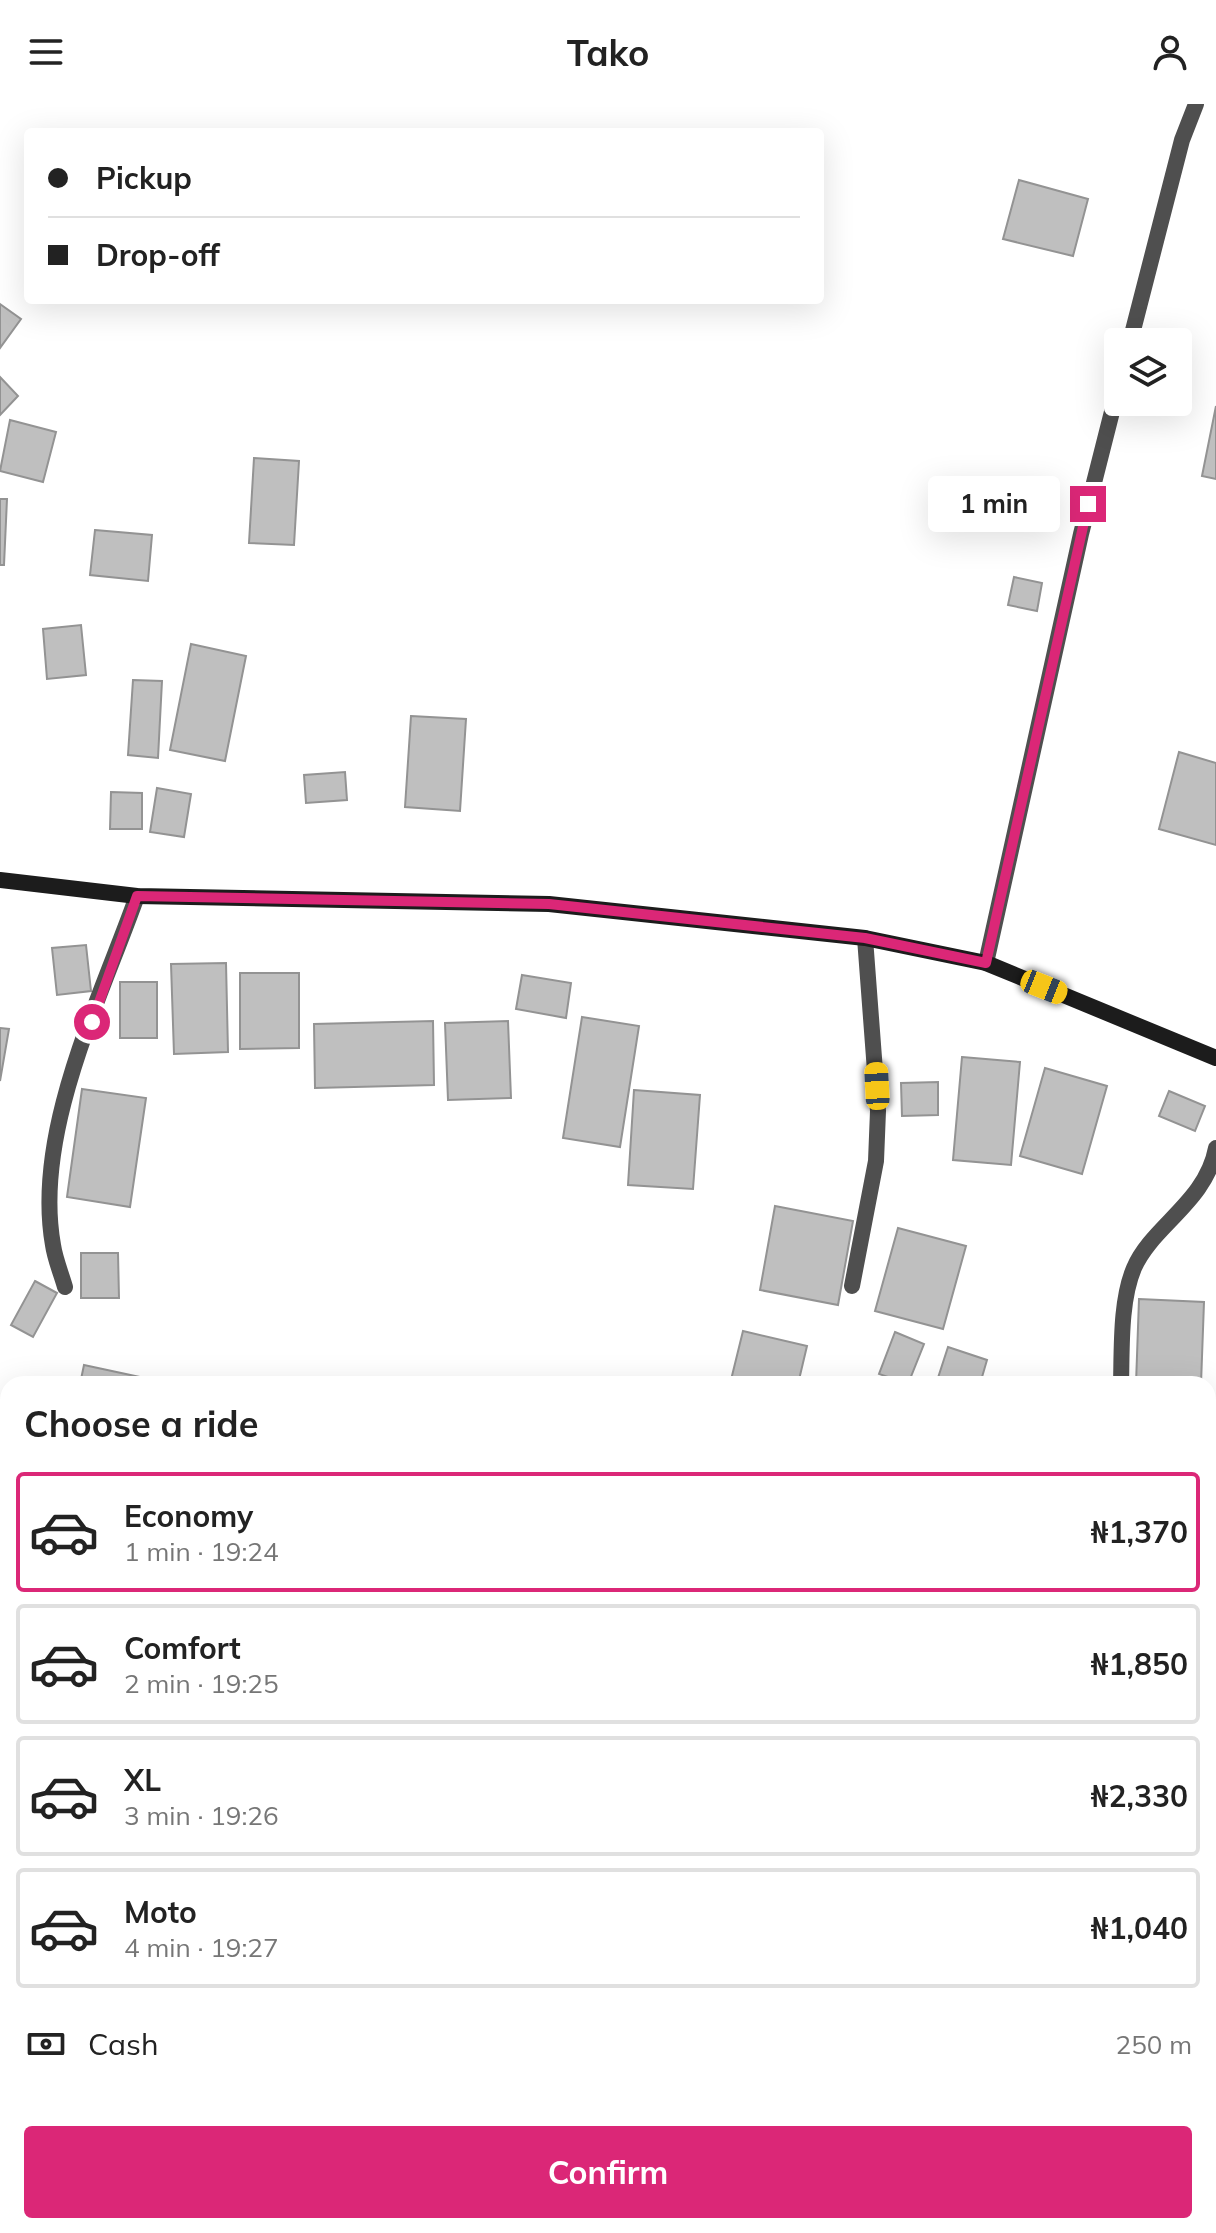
<!DOCTYPE html>
<html lang="en">
<head>
<meta charset="utf-8">
<style>
  :root { --surface:#fff; --page:#f6f6f6; --text:#222; --muted:#767676; --line:#e0e0e0; --accent:#db2777 }
  body { margin:0; font-family:Mulish,sans-serif; background:var(--page); color:var(--text); height:100vh; display:flex; flex-direction:column; font-size:30px; white-space:nowrap }
  * { box-sizing:border-box; margin:0 }
  p { font-size:26px; color:var(--muted) }
  .icon { flex:none; width:44px; height:44px; fill:none; stroke:currentColor; stroke-width:2; stroke-linecap:round; stroke-linejoin:round }
  .map { position:relative; flex:1; overflow:hidden }
  .sheet { position:absolute; left:0px; top:1272px; width:1216px; height:858px; display:flex; flex-direction:column; background:var(--surface); border-radius:24px 24px 0 0; box-shadow:0 8px 32px #0002 }
  .sheet>* { flex:none }
  .guide { position:absolute; left:24px; top:24px; width:800px; height:176px; border-radius:8px; box-shadow:0 8px 32px #0002; display:grid; align-content:center; height:176px; padding:0 24px; background:var(--surface) }
  .controls { position:absolute; left:1104px; top:224px; display:grid; gap:16px }
  .controls a { display:grid; place-items:center; width:88px; height:88px; border-radius:8px; background:var(--surface); box-shadow:0 8px 32px #0002; font-size:40px }
  .end { position:absolute; width:36px; height:36px; margin:-18px; border:10px solid #db2777; background:#fff; box-shadow:0 0 0 4px #fff }
  .from { border-radius:50% }
  .bubble { position:absolute; height:56px; border-radius:8px; background:var(--surface); box-shadow:0 8px 32px #0002; font-size:26px; font-weight:700; line-height:56px; text-align:center }
  .car { position:absolute; width:24px; height:48px; margin:-24px -12px; border-radius:10px; box-shadow:0 0 6px 2px #0007; background:linear-gradient(#f5c518 24%,#345 0 40%,#f5c518 0 76%,#345 0 86%,#f5c518 0) }
  .guide b { display:flex; align-items:center; gap:28px; height:76px; font-size:30px }
  .guide b+b { border-top:2px solid var(--line) }
  .guide i { width:20px; height:20px; background:var(--text) }
  ul { padding:0; list-style:none }
  li { display:flex; align-items:center; gap:24px; height:120px; margin:0 16px 12px; padding:0 8px; border:4px solid var(--line); border-radius:8px }
  li div { flex:1 }
  li b { display:block; font-size:30px }
  li em { font-style:normal; font-weight:700 }
  li.current { border-color:var(--accent) }
  li>.icon { width:72px; height:72px; stroke-width:1.5 }
  h2 { padding:0 24px; font-size:36px; line-height:96px }
  .pay { display:flex; align-items:center; gap:20px; height:88px; padding:0 24px; font-size:30px }
  .pay p { margin-inline-start:auto }
  .button { display:flex; gap:16px; margin-top:auto; padding:16px 24px }
  .button a { flex:1; height:92px; border-radius:8px; background:var(--accent); color:#fff; font-size:32px; font-weight:700; line-height:92px; text-align:center }
  header { display:flex; justify-content:space-between; align-items:center; height:104px; padding:0 24px; background:var(--surface); font-size:36px; font-weight:700 }
  .map>svg:first-child { display:block }
</style>
</head>
<body>
<header><svg class="icon" aria-label="menu" viewBox="0 0 24 24"><path d="M4 6h16M4 12h16M4 18h16"/></svg>Tako<svg class="icon" aria-label="person" viewBox="0 0 24 24"><circle cx="12" cy="8" r="4"/><path d="M4 21q1-7 8-7t8 7"/></svg></header>
<div class="map">
<svg width="1216" height="2129" viewBox="0 0 1216 2129">
  <rect width="100%" height="100%" fill="#fff"/>
  <!-- building -->
  <g fill="#bfbfbf" stroke="#939393" stroke-width="2">
    <polygon points="1019,76 1088,95 1073,152 1003,135"/>
    <polygon points="0,200 21,215 0,244"/>
    <polygon points="0,273 18,292 0,311"/>
    <polygon points="1216,302 1216,375 1202,372"/>
    <polygon points="10,316 56,328 43,378 0,367"/>
    <polygon points="254,354 299,357 294,441 249,439"/>
    <polygon points="0,395 7,395 4,461 0,461"/>
    <polygon points="95,426 152,431 148,477 90,471"/>
    <polygon points="1014,473 1042,479 1037,507 1008,501"/>
    <polygon points="81,521 86,571 47,575 43,525"/>
    <polygon points="191,540 246,552 225,657 170,646"/>
    <polygon points="133,576 162,577 158,654 128,651"/>
    <polygon points="411,612 466,615 460,707 405,703"/>
    <polygon points="1179,648 1216,659 1216,741 1159,725"/>
    <polygon points="345,668 347,696 306,699 304,671"/>
    <polygon points="157,684 191,690 184,733 150,728"/>
    <polygon points="111,688 142,689 142,725 110,725"/>
    <polygon points="86,841 91,887 57,891 52,844"/>
    <polygon points="226,859 228,948 174,950 171,860"/>
    <polygon points="240,869 299,869 299,944 240,945"/>
    <polygon points="522,871 571,879 566,914 516,905"/>
    <rect x="120" y="878" width="37" height="56"/>
    <polygon points="582,913 639,922 620,1043 563,1034"/>
    <polygon points="433,917 434,981 315,984 314,920"/>
    <polygon points="508,917 511,994 448,996 445,919"/>
    <polygon points="0,924 9,925 0,977"/>
    <polygon points="962,953 1020,958 1011,1061 953,1056"/>
    <polygon points="1045,964 1107,982 1082,1070 1020,1052"/>
    <polygon points="938,978 938,1011 902,1012 901,979"/>
    <polygon points="82,985 146,994 130,1103 67,1093"/>
    <polygon points="634,986 700,991 693,1085 628,1081"/>
    <polygon points="1169,987 1205,1002 1195,1027 1159,1012"/>
    <polygon points="775,1102 853,1117 838,1201 760,1186"/>
    <polygon points="898,1124 966,1142 943,1225 875,1207"/>
    <polygon points="81,1149 118,1149 119,1194 81,1194"/>
    <polygon points="35,1177 57,1189 33,1233 11,1221"/>
    <polygon points="1139,1195 1204,1198 1201,1280 1136,1280"/>
    <polygon points="743,1227 807,1242 798,1280 730,1280"/>
    <polygon points="895,1228 924,1240 908,1280 879,1270"/>
    <polygon points="948,1243 987,1256 980,1280 936,1280"/>
    <polygon points="84,1261 163,1278 162,1280 80,1280"/>
    <rect x="0" y="1359" width="8" height="39"/>
    <polygon points="0,1471 8,1473 8,1522 0,1520"/>
    <polygon points="0,1551 8,1554 8,1590 0,1587"/>
    <rect x="1208" y="1702" width="8" height="75"/>
    <polygon points="0,1918 8,1922 8,1959 1,1975"/>
  </g>
  <g fill="none" stroke-linecap="round" stroke-linejoin="round">
    <!-- street -->
    <g stroke="#4f4f4f" stroke-width="16">
      <polyline points="1130,238 1182,36 1196,0"/>
      <polyline points="986,859 1081,430 1118,284"/>
      <polyline points="852,1182 876,1057 878,1007 865,834"/>
      <path d="M65,1183c-4,-14 -10,-28 -12,-42 -20,-112 47,-245 84,-349"/>
      <path d="M1121,1280c1,-35 -1,-83 13,-116 18,-42 72,-66 82,-120"/>
      <polyline points="0,2125 8,2120"/>
    </g>
    <!-- secondary -->
    <polyline stroke="#1c1c1c" stroke-width="16" points="0,776 137,792 549,800 865,834 986,859 1216,954"/>
  </g>
  <g fill="none" stroke-linecap="round" stroke-linejoin="round">
    <!-- route -->
    <polyline stroke="#db2777" stroke-width="10" points="92,918 137,792 549,800 865,834 986,859 1088,400"/>
  </g>
</svg>
<div class="controls">
<a><svg class="icon" aria-label="layers" viewBox="0 0 24 24"><path d="M12 4l9 5-9 5-9-5zM3 14l9 5 9-5"/></svg></a>
</div>
<i class="end from" style="left:92px;top:918px"></i>
<i class="end" style="left:1088px;top:400px"></i>
<div class="bubble" style="left:928px;top:372px;width:132px">1 min</div>
<i class="car" style="left:1044px;top:883px;rotate:112deg"></i>
<i class="car" style="left:877px;top:982px;rotate:357deg"></i>
<div class="guide">
<b><i class="from"></i>Pickup</b>
<b><i></i>Drop-off</b>
</div>
<section class="sheet">
<h2>Choose a ride</h2>
<ul>
<li class="current"><svg class="icon" aria-label="car" viewBox="0 0 24 24"><path d="M5 17H2v-5l4-1 3-4h7l3 4 3 1v5h-3M9 17h6M6 11h13"/><circle cx="7" cy="17" r="2"/><circle cx="17" cy="17" r="2"/></svg><div><b>Economy</b><p>1 min · 19:24</p></div><em>₦1,370</em></li>
<li><svg class="icon" aria-label="car" viewBox="0 0 24 24"><path d="M5 17H2v-5l4-1 3-4h7l3 4 3 1v5h-3M9 17h6M6 11h13"/><circle cx="7" cy="17" r="2"/><circle cx="17" cy="17" r="2"/></svg><div><b>Comfort</b><p>2 min · 19:25</p></div><em>₦1,850</em></li>
<li><svg class="icon" aria-label="car" viewBox="0 0 24 24"><path d="M5 17H2v-5l4-1 3-4h7l3 4 3 1v5h-3M9 17h6M6 11h13"/><circle cx="7" cy="17" r="2"/><circle cx="17" cy="17" r="2"/></svg><div><b>XL</b><p>3 min · 19:26</p></div><em>₦2,330</em></li>
<li><svg class="icon" aria-label="car" viewBox="0 0 24 24"><path d="M5 17H2v-5l4-1 3-4h7l3 4 3 1v5h-3M9 17h6M6 11h13"/><circle cx="7" cy="17" r="2"/><circle cx="17" cy="17" r="2"/></svg><div><b>Moto</b><p>4 min · 19:27</p></div><em>₦1,040</em></li>
</ul>
<div class="pay"><svg class="icon" aria-label="cash" viewBox="0 0 24 24"><path d="M3 7h18v10H3z"/><circle cx="12" cy="12" r="2"/></svg>Cash<p>250 m</p></div>
<div class="button"><a>Confirm</a></div>
</section>
</div>
</body>
</html>
